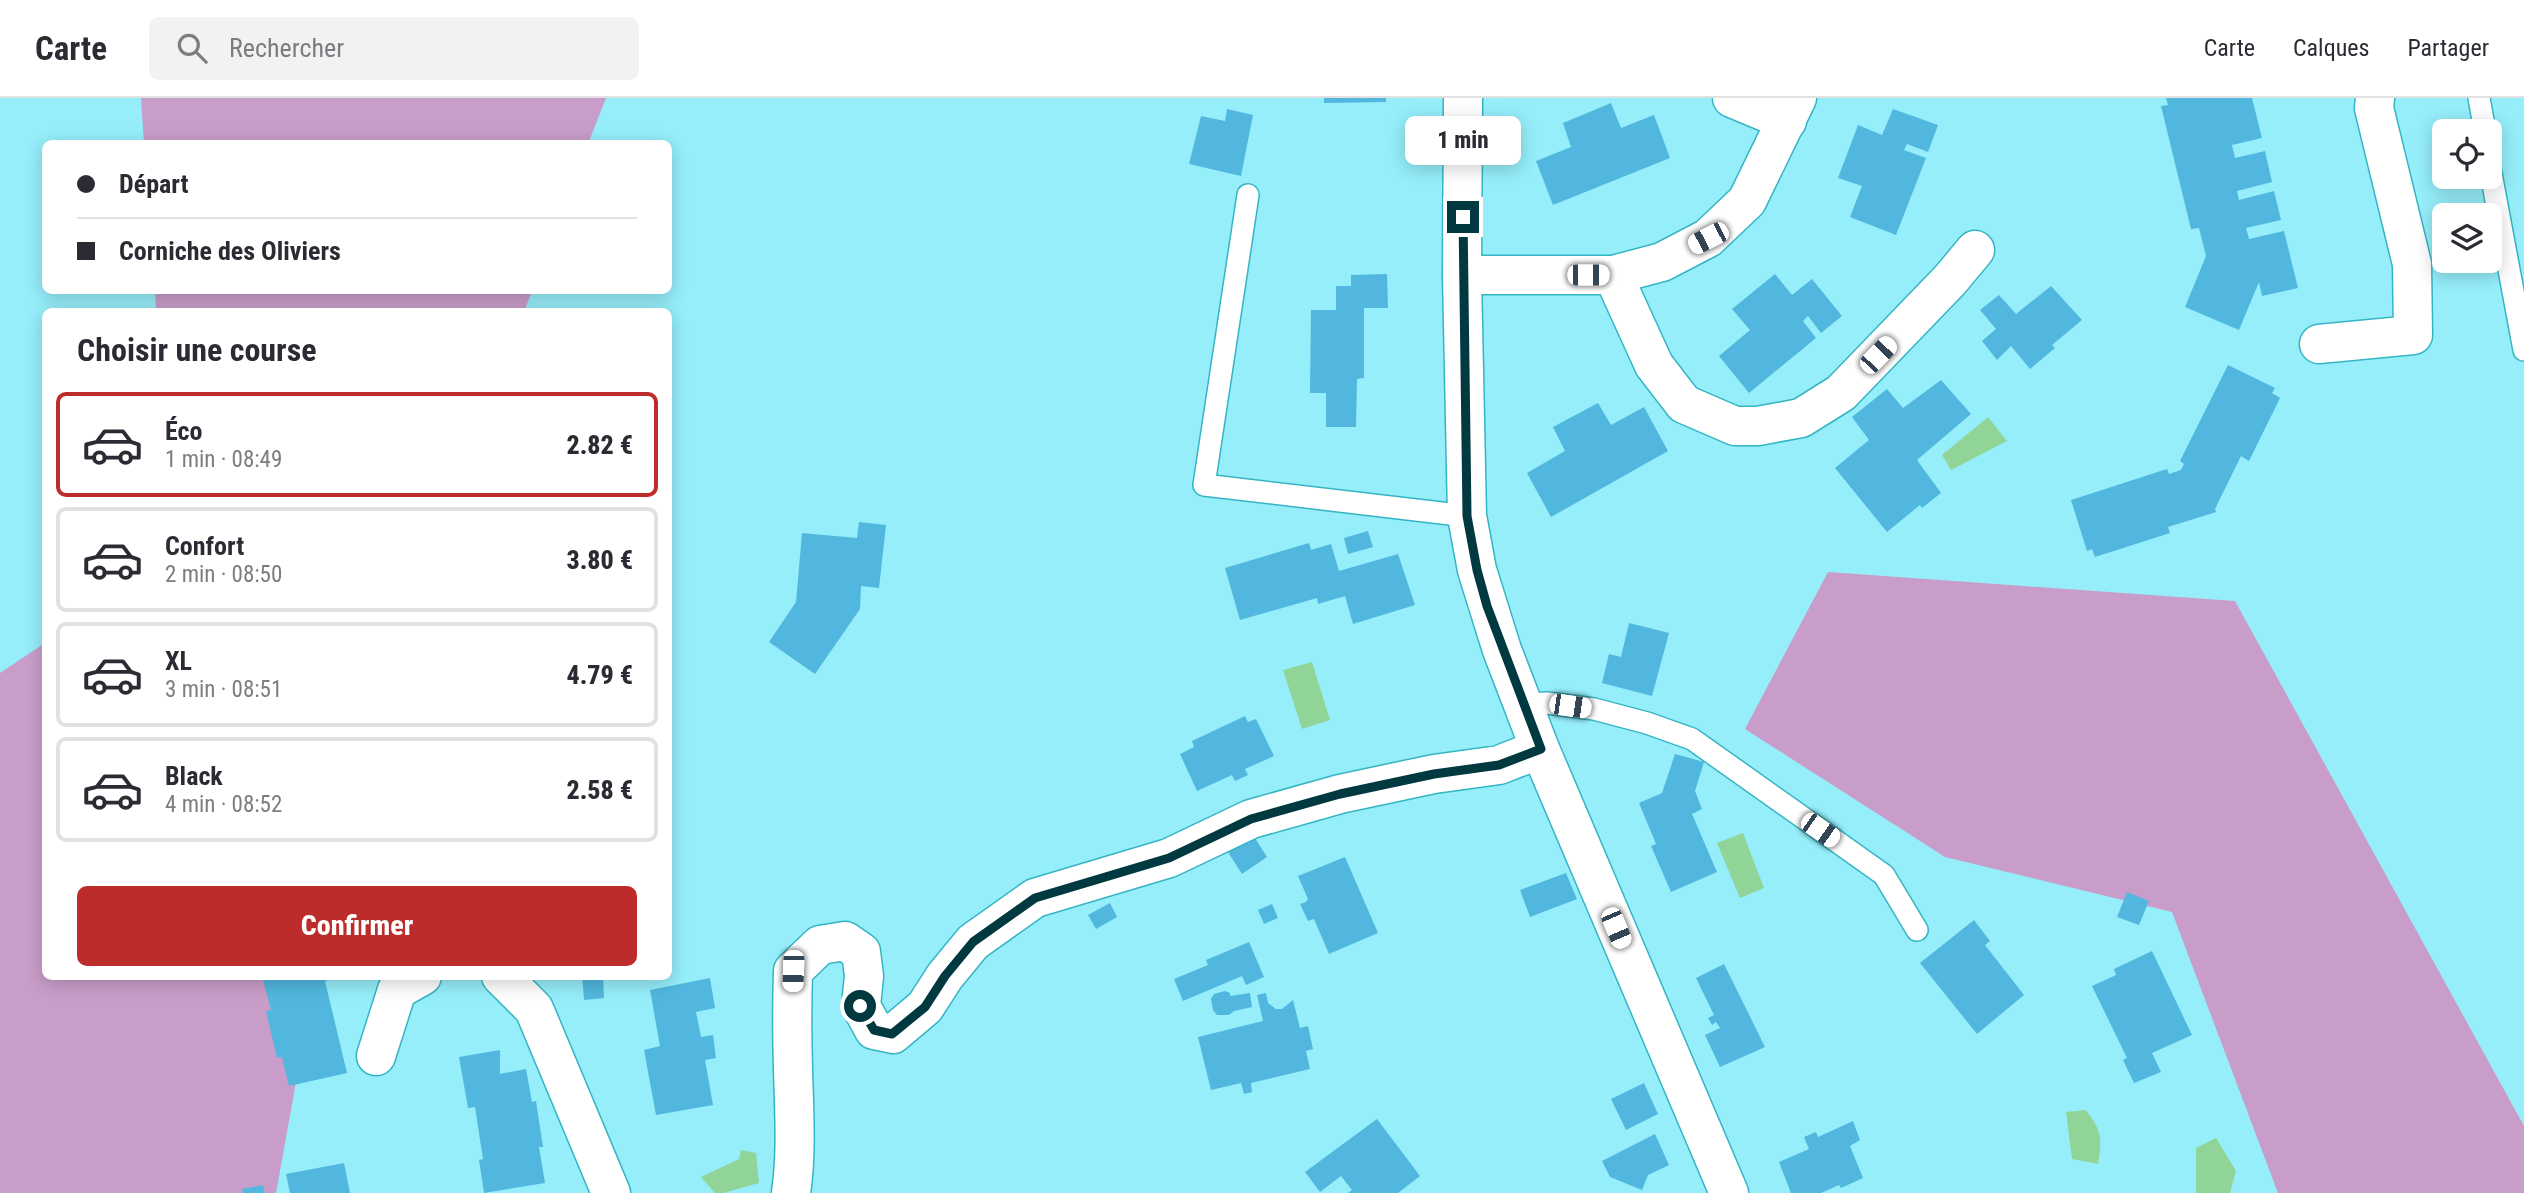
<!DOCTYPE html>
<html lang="fr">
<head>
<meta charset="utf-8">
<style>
  :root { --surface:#fff; --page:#f2f2f3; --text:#2b2b33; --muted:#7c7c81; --line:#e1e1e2; --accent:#bb2c2b }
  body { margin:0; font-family:"Roboto Condensed",sans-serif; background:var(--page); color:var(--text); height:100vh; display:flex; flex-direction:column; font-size:26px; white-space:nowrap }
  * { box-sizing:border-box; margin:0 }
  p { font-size:23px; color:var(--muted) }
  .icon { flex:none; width:38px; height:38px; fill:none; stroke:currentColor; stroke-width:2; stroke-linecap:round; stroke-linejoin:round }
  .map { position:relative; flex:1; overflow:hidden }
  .drawer { position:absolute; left:42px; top:210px; width:630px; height:672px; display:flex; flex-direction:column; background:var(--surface); border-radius:10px; box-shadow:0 4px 18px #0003 }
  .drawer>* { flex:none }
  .hud { position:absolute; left:42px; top:42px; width:630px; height:154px; border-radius:10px; box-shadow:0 4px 18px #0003; display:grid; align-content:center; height:154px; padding:0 35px; background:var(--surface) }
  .buttons { position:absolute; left:2432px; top:21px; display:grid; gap:14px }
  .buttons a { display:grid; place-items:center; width:70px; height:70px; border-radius:10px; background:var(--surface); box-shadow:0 4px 18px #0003; font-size:35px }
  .end { position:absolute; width:32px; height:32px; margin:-16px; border:9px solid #00393f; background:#fff; box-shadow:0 0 0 4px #fff }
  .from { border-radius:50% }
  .bubble { position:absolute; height:49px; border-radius:10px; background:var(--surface); box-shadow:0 4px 18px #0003; font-size:23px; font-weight:800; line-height:49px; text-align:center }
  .car { position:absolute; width:21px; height:42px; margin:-21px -10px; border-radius:9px; box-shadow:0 0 5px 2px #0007; background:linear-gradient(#fff 24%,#345 0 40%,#fff 0 76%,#345 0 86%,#fff 0) }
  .hud b { display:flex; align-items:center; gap:24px; height:66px; font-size:26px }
  .hud b+b { border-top:2px solid var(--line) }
  .hud i { width:18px; height:18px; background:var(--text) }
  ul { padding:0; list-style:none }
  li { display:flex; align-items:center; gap:21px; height:105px; margin:0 14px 10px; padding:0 21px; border:4px solid var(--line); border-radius:10px }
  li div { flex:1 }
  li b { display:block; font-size:26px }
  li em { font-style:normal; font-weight:800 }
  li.selected { border-color:var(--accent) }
  li>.icon { width:63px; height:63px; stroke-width:1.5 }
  h2 { padding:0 35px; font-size:32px; line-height:84px }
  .button { display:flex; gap:14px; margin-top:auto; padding:14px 35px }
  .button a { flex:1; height:80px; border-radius:10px; background:var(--accent); color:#fff; font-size:28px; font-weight:800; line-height:80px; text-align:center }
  header { display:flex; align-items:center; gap:42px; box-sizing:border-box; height:98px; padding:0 35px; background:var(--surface); border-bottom:2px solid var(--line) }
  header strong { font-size:33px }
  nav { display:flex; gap:38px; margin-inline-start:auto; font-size:24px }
  .search { width:490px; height:63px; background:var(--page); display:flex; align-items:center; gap:18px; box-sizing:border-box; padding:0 24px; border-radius:10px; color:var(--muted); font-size:26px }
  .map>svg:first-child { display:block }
</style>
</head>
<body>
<header>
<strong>Carte</strong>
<div class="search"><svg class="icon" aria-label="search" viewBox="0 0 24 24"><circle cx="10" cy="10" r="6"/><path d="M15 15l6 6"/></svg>Rechercher</div>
<nav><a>Carte</a><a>Calques</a><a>Partager</a></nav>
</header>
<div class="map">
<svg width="2524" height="1095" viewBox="0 0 2524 1095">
  <rect width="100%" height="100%" fill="#95eefa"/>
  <!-- green -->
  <g fill="#c99dc9">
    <polygon points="141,0 606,0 588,46 144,45"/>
    <polygon points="155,193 155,192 532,193 524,214 156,213"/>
    <polygon points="1828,474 2235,503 2524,1028 2524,1095 2278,1095 2172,814 1945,759 1745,631"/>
    <polygon points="45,545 46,878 315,879 276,1095 0,1095 0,575"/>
  </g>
  <!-- water -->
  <g fill="#91d497">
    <polygon points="1988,319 2007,343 1951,372 1942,357"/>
    <polygon points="1312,564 1330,622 1302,631 1283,572"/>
    <polygon points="1743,735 1764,790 1740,800 1717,745"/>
    <path d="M2086,1012c16,22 16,28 12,54l-26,-5 -6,-47z"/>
    <polygon points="2216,1040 2236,1073 2230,1095 2196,1095 2196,1050"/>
    <polygon points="741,1052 756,1055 759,1085 723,1095 715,1095 701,1079 739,1061"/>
  </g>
  <!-- building -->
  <g fill="#52b7de">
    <polygon points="1324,0 1386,0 1386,4 1324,5"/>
    <polygon points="2166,0 2252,0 2262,40 2232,47 2235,60 2265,53 2272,84 2237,93 2239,102 2274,93 2281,122 2246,130 2249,141 2284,133 2298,190 2262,198 2259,184 2239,232 2185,209 2206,158 2199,130 2191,131 2161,8 2168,7"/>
    <polygon points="1611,5 1621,30 1654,17 1670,60 1553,107 1536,63 1571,49 1563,25"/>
    <polygon points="1227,11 1253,17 1241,78 1189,66 1201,18 1225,23"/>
    <polygon points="1893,11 1938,27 1928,54 1907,46 1904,52 1926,60 1896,137 1850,119 1862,88 1838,80 1858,27 1882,37"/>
    <polygon points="1387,176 1388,210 1364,210 1364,280 1357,281 1356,329 1326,329 1326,295 1310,295 1311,212 1336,212 1336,188 1351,188 1351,177"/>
    <polygon points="1775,176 1792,197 1812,181 1842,218 1821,235 1808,218 1803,223 1816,240 1749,295 1719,258 1750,232 1732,211"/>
    <polygon points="2051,188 2082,222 2052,247 2055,250 2030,271 2011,248 1997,262 1982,243 1996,231 1980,212 1999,197 2016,216"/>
    <polygon points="2228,267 2275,290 2272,295 2280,300 2249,363 2241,358 2215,411 2216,414 2168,429 2170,435 2095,459 2092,451 2087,453 2071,402 2167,371 2169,376 2181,372 2184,366 2180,363"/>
    <polygon points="1941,282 1971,316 1917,362 1941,395 1922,410 1920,407 1887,434 1835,370 1869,342 1852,319 1887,291 1903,310"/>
    <polygon points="1598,305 1611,327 1644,309 1668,353 1551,419 1527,375 1565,353 1553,329"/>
    <polygon points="859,424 886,427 879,490 861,488 860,511 815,576 769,544 796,504 802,435 857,440"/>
    <polygon points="1368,433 1373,449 1348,456 1344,440"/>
    <polygon points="1309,445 1311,452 1331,446 1339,473 1398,456 1415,507 1353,526 1345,498 1318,506 1317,500 1240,522 1225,470"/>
    <polygon points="1629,525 1669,535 1652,598 1602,585 1609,556 1621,559"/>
    <polygon points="1245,618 1248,624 1256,621 1274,658 1245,671 1248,677 1235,683 1232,677 1197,693 1180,656 1194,649 1192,643"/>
    <polygon points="1675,656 1704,664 1695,693 1702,711 1692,716 1717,774 1671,794 1651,748 1656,746 1639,705 1662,695"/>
    <polygon points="1250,732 1267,759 1242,776 1224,748"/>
    <polygon points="1345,759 1378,835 1329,856 1314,821 1308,823 1300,806 1306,804 1308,801 1298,778"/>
    <polygon points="1566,775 1577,801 1530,819 1520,792"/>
    <polygon points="2127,794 2149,803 2139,827 2117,819"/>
    <polygon points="1110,805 1117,819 1096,831 1088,817"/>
    <polygon points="1272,806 1278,820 1264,826 1258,812"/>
    <polygon points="1974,822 1990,843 1985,847 2024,897 1977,936 1920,865"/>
    <polygon points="1249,844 1264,879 1246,887 1242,878 1183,903 1174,881 1208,867 1206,862"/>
    <polygon points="2152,853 2192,937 2152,955 2161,974 2134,985 2123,962 2127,960 2092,888 2116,877 2114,871"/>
    <polygon points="1724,866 1765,949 1720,969 1705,937 1720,930 1716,924 1712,927 1708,920 1714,917 1696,880"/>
    <polygon points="278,878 339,878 325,883 347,975 289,988 282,959 277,960 266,913 271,912 263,882"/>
    <polygon points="582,878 603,878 604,900 584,902"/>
    <polygon points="710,880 715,910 696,914 701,939 713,937 716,960 705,962 713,1007 656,1017 644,952 660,948 650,892"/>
    <polygon points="1225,893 1230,895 1230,898 1250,895 1252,909 1234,913 1229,917 1217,917 1213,912 1211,901 1214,896"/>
    <polygon points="1266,895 1268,905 1276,911 1282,911 1293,902 1300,930 1308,928 1313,951 1306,953 1310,971 1251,985 1252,994 1244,996 1241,985 1211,992 1198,939 1263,923 1257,897"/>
    <polygon points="500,952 500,976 526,971 532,1004 536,1003 543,1049 539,1049 545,1085 484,1095 479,1062 483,1061 475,1009 468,1010 459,959"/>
    <polygon points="1644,985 1658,1016 1626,1032 1611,1001"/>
    <polygon points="1377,1021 1420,1078 1398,1095 1348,1095 1352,1092 1341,1078 1320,1094 1305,1074"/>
    <polygon points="1853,1023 1860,1042 1850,1048 1863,1080 1841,1090 1839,1087 1821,1095 1791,1095 1779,1064 1809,1051 1804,1039 1816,1034 1818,1039"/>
    <polygon points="1655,1036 1669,1067 1648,1077 1642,1092 1610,1079 1602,1063"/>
    <polygon points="344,1065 350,1095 290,1095 286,1076"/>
    <polygon points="263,1087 265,1095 243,1095 242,1091"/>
  </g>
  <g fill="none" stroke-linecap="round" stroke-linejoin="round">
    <!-- service casing -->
    <g stroke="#35b5c4" stroke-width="24">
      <g id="service">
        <polyline points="2479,0 2485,33"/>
        <polyline points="2490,70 2524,252"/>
        <polyline points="1248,97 1204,387 1467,418"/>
        <polyline points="1522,606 1547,605 1594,611 1647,625 1692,641 1884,777 1917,832"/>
      </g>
    </g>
    <!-- minor casing -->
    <g stroke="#35b5c4" stroke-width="41">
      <g id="minor">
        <polyline points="1732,0 1787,23"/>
        <polyline points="1462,177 1613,177 1662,164 1708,140 1747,103 1797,0"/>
        <polyline points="1613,177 1654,267 1684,306 1735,328 1758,328 1801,320 1841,295 1950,182 1975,152"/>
        <polyline points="2319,246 2413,237 2412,166 2374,10 2375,0"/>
        <polyline points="501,878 534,911 611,1095"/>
        <polyline points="376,958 397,892 422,878"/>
        <path d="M791,1095c6,-41 3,-83 2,-124 -1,-33 -1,-65 0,-98l27,-26 25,-4 16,11 3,24 -3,30 13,24 19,4 32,-27 20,-31 28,-34 62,-44 134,-40 82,-39 89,-25 94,-20 65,-9 41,-16"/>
      </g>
    </g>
    <!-- tertiary casing -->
    <g stroke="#35b5c4" stroke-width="41">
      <polyline id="tertiary" points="1463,0 1462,177 1467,418 1477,472 1502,552 1540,651 1729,1095"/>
    </g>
    <!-- service -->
    <use href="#service" stroke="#fff" stroke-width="21"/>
    <!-- minor -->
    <use href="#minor" stroke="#fff" stroke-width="38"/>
    <!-- tertiary -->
    <use href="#tertiary" stroke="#fff" stroke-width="38"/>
  </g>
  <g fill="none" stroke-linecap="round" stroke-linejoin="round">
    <!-- route -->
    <polyline stroke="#00393f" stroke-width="9" points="860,908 874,932 892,936 925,909 945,878 973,844 1035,800 1169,760 1251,721 1340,696 1434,676 1499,667 1541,651 1487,508 1477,472 1467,418 1463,119"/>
  </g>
</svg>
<div class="buttons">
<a><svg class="icon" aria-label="locate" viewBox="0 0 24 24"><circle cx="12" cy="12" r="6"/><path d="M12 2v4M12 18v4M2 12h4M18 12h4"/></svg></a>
<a><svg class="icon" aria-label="layers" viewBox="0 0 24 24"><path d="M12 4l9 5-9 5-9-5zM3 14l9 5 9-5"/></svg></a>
</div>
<i class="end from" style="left:860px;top:908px"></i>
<i class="end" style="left:1463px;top:119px"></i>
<div class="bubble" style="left:1405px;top:18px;width:116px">1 min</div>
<i class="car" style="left:1708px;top:140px;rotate:243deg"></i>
<i class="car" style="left:1588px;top:177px;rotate:90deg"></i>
<i class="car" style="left:1878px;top:257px;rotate:44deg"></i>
<i class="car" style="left:1570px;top:608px;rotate:98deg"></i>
<i class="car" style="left:1820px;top:732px;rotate:125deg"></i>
<i class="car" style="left:1616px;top:830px;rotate:157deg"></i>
<i class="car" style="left:793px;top:873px;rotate:182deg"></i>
<div class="hud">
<b><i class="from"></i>Départ</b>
<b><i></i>Corniche des Oliviers</b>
</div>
<section class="drawer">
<h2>Choisir une course</h2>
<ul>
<li class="selected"><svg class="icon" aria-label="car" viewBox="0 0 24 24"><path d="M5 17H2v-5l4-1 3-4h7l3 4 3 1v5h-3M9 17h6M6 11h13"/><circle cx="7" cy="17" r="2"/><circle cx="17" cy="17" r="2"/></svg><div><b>Éco</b><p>1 min · 08:49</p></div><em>2.82 €</em></li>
<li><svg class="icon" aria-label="car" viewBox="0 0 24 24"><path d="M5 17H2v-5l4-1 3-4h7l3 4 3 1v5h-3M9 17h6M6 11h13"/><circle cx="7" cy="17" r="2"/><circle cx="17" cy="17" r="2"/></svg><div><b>Confort</b><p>2 min · 08:50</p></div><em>3.80 €</em></li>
<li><svg class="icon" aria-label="car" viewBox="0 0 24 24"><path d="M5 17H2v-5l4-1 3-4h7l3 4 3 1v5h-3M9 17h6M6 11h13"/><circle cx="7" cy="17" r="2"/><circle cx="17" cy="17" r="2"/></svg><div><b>XL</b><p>3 min · 08:51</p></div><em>4.79 €</em></li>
<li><svg class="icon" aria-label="car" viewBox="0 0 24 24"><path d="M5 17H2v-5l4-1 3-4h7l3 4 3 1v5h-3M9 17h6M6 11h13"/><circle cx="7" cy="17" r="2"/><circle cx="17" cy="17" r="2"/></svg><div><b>Black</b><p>4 min · 08:52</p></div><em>2.58 €</em></li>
</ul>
<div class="button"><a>Confirmer</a></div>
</section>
</div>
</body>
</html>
